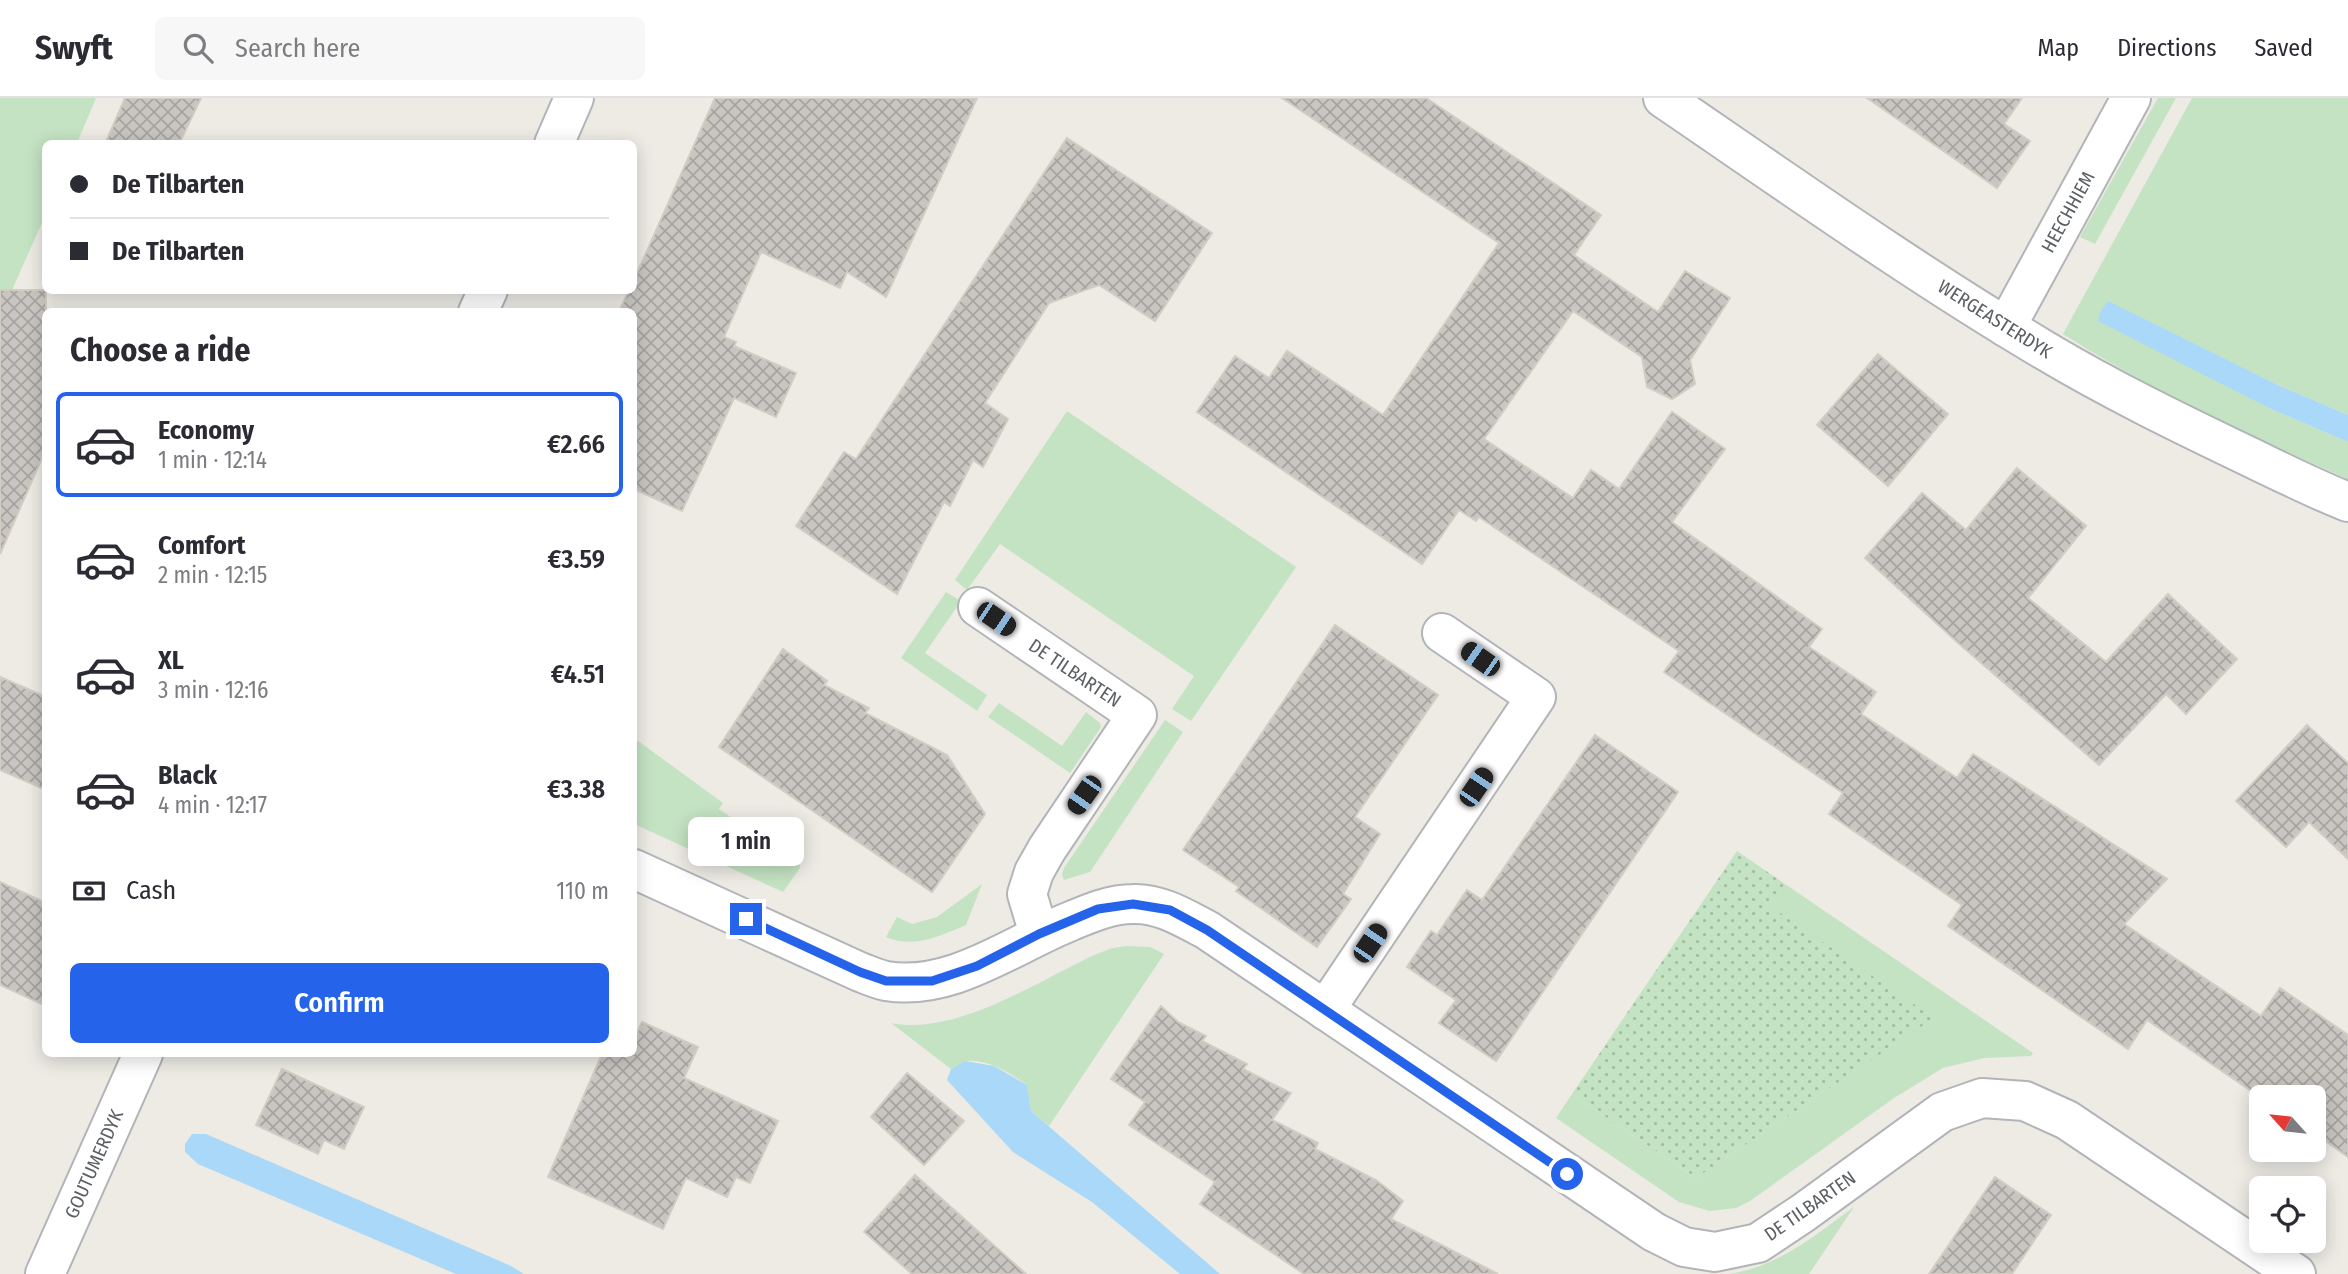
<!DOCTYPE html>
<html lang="en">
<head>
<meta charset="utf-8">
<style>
  :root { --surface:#fff; --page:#f7f7f7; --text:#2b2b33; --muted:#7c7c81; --line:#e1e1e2; --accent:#2563eb }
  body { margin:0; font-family:"Fira Sans Condensed",sans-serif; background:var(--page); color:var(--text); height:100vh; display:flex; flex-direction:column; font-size:26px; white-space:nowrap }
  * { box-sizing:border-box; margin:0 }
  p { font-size:23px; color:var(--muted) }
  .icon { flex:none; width:38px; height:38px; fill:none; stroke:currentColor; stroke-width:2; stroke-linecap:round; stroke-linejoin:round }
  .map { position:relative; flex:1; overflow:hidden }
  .panel { position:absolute; left:42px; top:210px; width:595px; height:749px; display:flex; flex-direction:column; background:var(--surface); border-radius:10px; box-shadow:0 4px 18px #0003 }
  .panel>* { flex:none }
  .guide { position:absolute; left:42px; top:42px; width:595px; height:154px; border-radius:10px; box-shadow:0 4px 18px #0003; display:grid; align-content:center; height:154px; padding:0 28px; background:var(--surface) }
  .needle { width:46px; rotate:297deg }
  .buttons { position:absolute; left:2249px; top:987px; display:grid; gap:14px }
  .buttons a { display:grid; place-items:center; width:77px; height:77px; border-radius:10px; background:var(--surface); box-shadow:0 4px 18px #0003; font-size:35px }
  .end { position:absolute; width:32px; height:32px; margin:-16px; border:9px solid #2563eb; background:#fff; box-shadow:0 0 0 4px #fff }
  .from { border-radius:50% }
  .bubble { position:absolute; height:49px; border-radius:10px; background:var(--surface); box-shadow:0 4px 18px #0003; font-size:23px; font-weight:600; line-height:49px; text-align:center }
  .car { position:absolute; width:21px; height:42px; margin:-21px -10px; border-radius:9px; box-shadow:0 0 5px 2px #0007; background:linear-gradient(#222 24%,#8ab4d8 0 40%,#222 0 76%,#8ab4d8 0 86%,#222 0) }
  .guide b { display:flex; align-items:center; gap:24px; height:66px; font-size:26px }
  .guide b+b { border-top:2px solid var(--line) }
  .guide i { width:18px; height:18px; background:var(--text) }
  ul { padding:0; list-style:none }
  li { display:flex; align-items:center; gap:21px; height:105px; margin:0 14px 10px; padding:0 14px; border:4px solid transparent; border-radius:10px }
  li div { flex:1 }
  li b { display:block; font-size:26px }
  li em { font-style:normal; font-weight:600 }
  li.on { border-color:var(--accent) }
  li>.icon { width:63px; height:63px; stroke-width:1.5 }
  h2 { padding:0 28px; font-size:32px; line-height:84px }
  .pay { display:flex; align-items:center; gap:18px; height:77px; padding:0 28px; font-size:26px }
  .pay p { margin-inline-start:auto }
  .primary-button { display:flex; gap:14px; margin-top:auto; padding:14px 28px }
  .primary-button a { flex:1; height:80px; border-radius:10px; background:var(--accent); color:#fff; font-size:28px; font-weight:600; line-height:80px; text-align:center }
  header { display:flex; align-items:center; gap:42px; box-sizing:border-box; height:98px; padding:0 35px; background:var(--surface); border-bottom:2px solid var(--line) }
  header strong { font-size:33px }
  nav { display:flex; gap:38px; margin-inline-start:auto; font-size:24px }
  .search { width:490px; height:63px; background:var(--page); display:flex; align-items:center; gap:18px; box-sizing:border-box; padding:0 24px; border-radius:10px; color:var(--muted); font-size:26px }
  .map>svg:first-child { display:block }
</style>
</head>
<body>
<header>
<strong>Swyft</strong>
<div class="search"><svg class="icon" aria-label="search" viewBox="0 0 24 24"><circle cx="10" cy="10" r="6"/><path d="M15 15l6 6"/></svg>Search here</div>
<nav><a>Map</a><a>Directions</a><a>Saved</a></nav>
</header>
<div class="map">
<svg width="2348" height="1176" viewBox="0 0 2348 1176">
  <defs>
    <pattern id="park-dots" width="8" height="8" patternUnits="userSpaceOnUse" patternTransform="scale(1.75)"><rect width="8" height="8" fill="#c4e3c3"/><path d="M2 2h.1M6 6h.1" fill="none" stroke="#a2bba2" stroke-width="1.8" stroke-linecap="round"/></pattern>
    <pattern id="building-cross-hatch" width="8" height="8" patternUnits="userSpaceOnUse" patternTransform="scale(1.75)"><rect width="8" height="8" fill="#c9c6c2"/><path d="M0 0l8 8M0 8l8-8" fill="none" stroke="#a6a4a1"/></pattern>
  </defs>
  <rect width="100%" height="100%" fill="#edebe4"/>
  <!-- grass -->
  <g fill="#c4e3c3">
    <polygon points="0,0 96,0 77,45 46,46 45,118 0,219"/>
    <polygon points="2158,0 2176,0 2095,146 2080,139"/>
    <path d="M2192,0h156v317l-68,-29 -172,-84 -7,8 168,98 79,34v37c-98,-42 -195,-88 -285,-145z"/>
    <polygon points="1067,313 1296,469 1191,623 1172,611 1194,578 1000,446 967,492 955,482"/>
    <polygon points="946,494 961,503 925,555 987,597 977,613 901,560"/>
    <polygon points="999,605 1062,648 1086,614 1100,625 1101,629 1070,675 988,619"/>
    <polygon points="1165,622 1183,634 1090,774 1064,782 1062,776 1064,770"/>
    <polygon points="634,640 723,705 719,711 800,767 800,770 783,794 634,726"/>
    <path d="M982,786l-16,41c-26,11 -52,24 -80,12l11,-20 15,7 25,-7z"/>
    <polygon points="1785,786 2033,955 2031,958 1984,960 1943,970 1894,1000 1750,1103 1736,1110 1710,1113 1679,1104 1556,1020 1572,996 1696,1080 1933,920 1769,808"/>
    <path d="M1127,848l23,1 14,7 -115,172 -18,-15 -4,-26c-17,-12 -39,-26 -60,-24 -5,1 -12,6 -16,8l-60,-46c64,13 144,-40 201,-67l20,-8z"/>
    <path d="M1854,1109l-45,67h-80c49,-7 86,-39 125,-67z"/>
  </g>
  <!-- park -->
  <polygon fill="url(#park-dots)" points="1737,753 1785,786 1770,808 1934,920 1696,1080 1572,996"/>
  <!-- water -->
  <g fill="#aad8f8">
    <polygon points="2108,203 2280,288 2348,317 2348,344 2269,310 2098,223 2101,212"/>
    <polygon points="965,963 994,968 1027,987 1031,1013 1220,1176 1180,1176 1092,1104 1013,1054 947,982 951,971"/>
    <polygon points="192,1036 206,1036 511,1168 524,1176 456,1176 198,1066 185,1054 185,1046"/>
  </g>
  <!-- building -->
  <g fill="url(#building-cross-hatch)" stroke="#d2cdc3" stroke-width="2">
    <polygon points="125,0 201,0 179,46 105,46"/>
    <polygon points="715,0 977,0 886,199 847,174 840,190 761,154 724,239 736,244 734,248 796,275 776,319 734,300 682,413 634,391 634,214 619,214 629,192 634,192 634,182"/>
    <polygon points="1282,0 1426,0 1601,117 1574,157 1658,214 1685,173 1730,200 1690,262 1695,286 1672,301 1647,289 1642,259 1573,213 1484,341 1573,400 1591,372 1619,391 1672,314 1725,351 1672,424 1822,531 1809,549 1876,594 1861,616 1957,680 1973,656 2167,781 2124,826 2261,918 2280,890 2348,937 2348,1059 2314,1035 2314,999 2260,999 2147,922 2128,951 1948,828 1962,807 1829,716 1843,695 1664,574 1679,553 1479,419 1476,423 1459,412 1422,466 1197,314 1235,258 1269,280 1287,253 1383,317 1499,145"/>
    <polygon points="1867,0 2022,0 2004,26 2030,43 1997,90"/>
    <polygon points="1067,40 1212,135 1155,223 1099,187 1049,205 985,305 1008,321 983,369 973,362 950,408 944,404 897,496 796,428 844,354 856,361"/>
    <polygon points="0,192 46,192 46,351 0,456"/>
    <polygon points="1878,256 1948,316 1888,388 1817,327"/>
    <polygon points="2017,370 2086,428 2028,500 2106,564 2168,496 2237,561 2186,616 2166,596 2099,667 1957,544 1865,460 1922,395 1966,432"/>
    <polygon points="1335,527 1438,597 1355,719 1380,736 1343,796 1351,801 1317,849 1236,793 1239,789 1183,752"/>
    <polygon points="783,551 827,583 824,587 869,610 865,615 947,657 985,716 932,794 719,649"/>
    <polygon points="0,579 46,599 46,692 0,672"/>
    <polygon points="2307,627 2348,665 2348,761 2309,724 2286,749 2236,703"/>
    <polygon points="1595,637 1678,694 1496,963 1439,925 1456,902 1407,869 1431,833 1437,837 1467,792 1482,802"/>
    <polygon points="0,784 46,805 46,908 0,887"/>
    <polygon points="1161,908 1178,924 1206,938 1202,943 1247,966 1243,971 1291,995 1272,1022 1318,1045 1315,1051 1376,1082 1403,1103 1391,1121 1498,1176 1304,1176 1200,1106 1215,1084 1129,1027 1145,1004 1111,981"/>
    <polygon points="642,924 698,949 684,980 778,1023 750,1085 736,1079 727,1099 686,1080 663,1131 548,1079 602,956 634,956 634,942"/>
    <polygon points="282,971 364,1009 344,1051 324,1042 318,1056 256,1027"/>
    <polygon points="907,975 964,1023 924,1067 871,1019"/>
    <polygon points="915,1077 1026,1176 912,1176 864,1134"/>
    <polygon points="1995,1079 2051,1117 2012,1176 1929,1176"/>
  </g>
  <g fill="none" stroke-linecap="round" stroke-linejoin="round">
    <!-- minor casing -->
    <g stroke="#b2b5b8" stroke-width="42">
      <g id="minor">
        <path d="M1663,0c126,86 250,174 381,252 67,40 137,74 208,108 31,15 63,31 96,44"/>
        <polyline points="554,46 574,0"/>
        <polyline points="478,214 488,192"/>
        <polyline points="2006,229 2131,0"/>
        <polyline points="978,509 1137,617 1047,751 1034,774 1027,796 1039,836"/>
        <path d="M634,771l226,103c8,3 17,7 26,9 66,11 127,-37 185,-60 19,-8 40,-17 62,-17 27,-1 51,14 74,26l447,302 30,15 31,5 43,-9 45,-30 139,-101 40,-14 43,3 42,19 229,154"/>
        <polyline points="1325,912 1536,599 1442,535"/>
        <polyline points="45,1176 143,956"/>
      </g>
    </g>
    <!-- minor -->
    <use href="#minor" stroke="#fff" stroke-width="38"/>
  </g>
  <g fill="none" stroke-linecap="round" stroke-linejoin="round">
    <!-- route -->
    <polyline stroke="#2563eb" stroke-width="9" points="746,821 860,874 886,883 932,883 977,868 1039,836 1098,811 1133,806 1170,812 1207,832 1567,1076"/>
  </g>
  <g text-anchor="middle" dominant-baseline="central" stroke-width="5" stroke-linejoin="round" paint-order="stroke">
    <!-- street labels -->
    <g font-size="19" fill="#5c6064" stroke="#fff">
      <text transform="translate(2068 114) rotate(-61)">HEECHHIEM</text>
      <text transform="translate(1995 221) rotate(32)">WERGEASTERDYK</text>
      <text transform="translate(1075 575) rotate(34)">DE TILBARTEN</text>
      <text transform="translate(94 1066) rotate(-66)">GOUTUMERDYK</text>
      <text transform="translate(1810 1108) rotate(-35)">DE TILBARTEN</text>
    </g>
  </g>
</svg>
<div class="buttons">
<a><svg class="needle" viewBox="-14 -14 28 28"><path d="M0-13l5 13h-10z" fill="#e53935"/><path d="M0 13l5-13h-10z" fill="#7c7c81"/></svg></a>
<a><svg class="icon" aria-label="locate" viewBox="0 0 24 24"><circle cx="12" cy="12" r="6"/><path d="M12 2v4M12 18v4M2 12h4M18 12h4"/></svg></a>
</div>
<i class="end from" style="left:1567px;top:1076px"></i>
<i class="end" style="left:746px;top:821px"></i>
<div class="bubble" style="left:688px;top:719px;width:116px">1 min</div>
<i class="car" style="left:996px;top:521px;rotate:124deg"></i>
<i class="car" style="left:1480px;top:561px;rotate:305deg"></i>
<i class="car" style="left:1476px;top:689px;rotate:34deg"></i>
<i class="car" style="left:1084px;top:697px;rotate:215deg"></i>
<i class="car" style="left:1370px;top:845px;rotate:34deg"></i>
<div class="guide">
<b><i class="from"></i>De Tilbarten</b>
<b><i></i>De Tilbarten</b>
</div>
<section class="panel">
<h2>Choose a ride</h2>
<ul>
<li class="on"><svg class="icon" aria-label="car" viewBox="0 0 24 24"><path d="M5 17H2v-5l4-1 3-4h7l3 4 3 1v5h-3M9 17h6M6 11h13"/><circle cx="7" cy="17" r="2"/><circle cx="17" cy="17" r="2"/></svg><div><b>Economy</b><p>1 min · 12:14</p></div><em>€2.66</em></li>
<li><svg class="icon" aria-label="car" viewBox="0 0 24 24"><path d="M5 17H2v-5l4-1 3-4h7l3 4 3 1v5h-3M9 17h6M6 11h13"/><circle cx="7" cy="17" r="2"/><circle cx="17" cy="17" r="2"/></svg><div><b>Comfort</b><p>2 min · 12:15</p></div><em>€3.59</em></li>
<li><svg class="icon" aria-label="car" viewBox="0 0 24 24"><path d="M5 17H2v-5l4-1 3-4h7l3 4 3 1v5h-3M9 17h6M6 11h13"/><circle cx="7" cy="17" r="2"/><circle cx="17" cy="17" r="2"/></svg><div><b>XL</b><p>3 min · 12:16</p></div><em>€4.51</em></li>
<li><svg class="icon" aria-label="car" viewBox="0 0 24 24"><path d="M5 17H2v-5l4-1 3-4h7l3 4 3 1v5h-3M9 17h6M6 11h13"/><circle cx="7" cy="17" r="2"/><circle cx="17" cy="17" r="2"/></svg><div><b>Black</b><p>4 min · 12:17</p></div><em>€3.38</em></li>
</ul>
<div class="pay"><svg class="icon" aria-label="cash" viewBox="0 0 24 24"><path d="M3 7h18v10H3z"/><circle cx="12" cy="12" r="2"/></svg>Cash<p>110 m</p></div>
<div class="primary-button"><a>Confirm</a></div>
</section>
</div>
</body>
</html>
